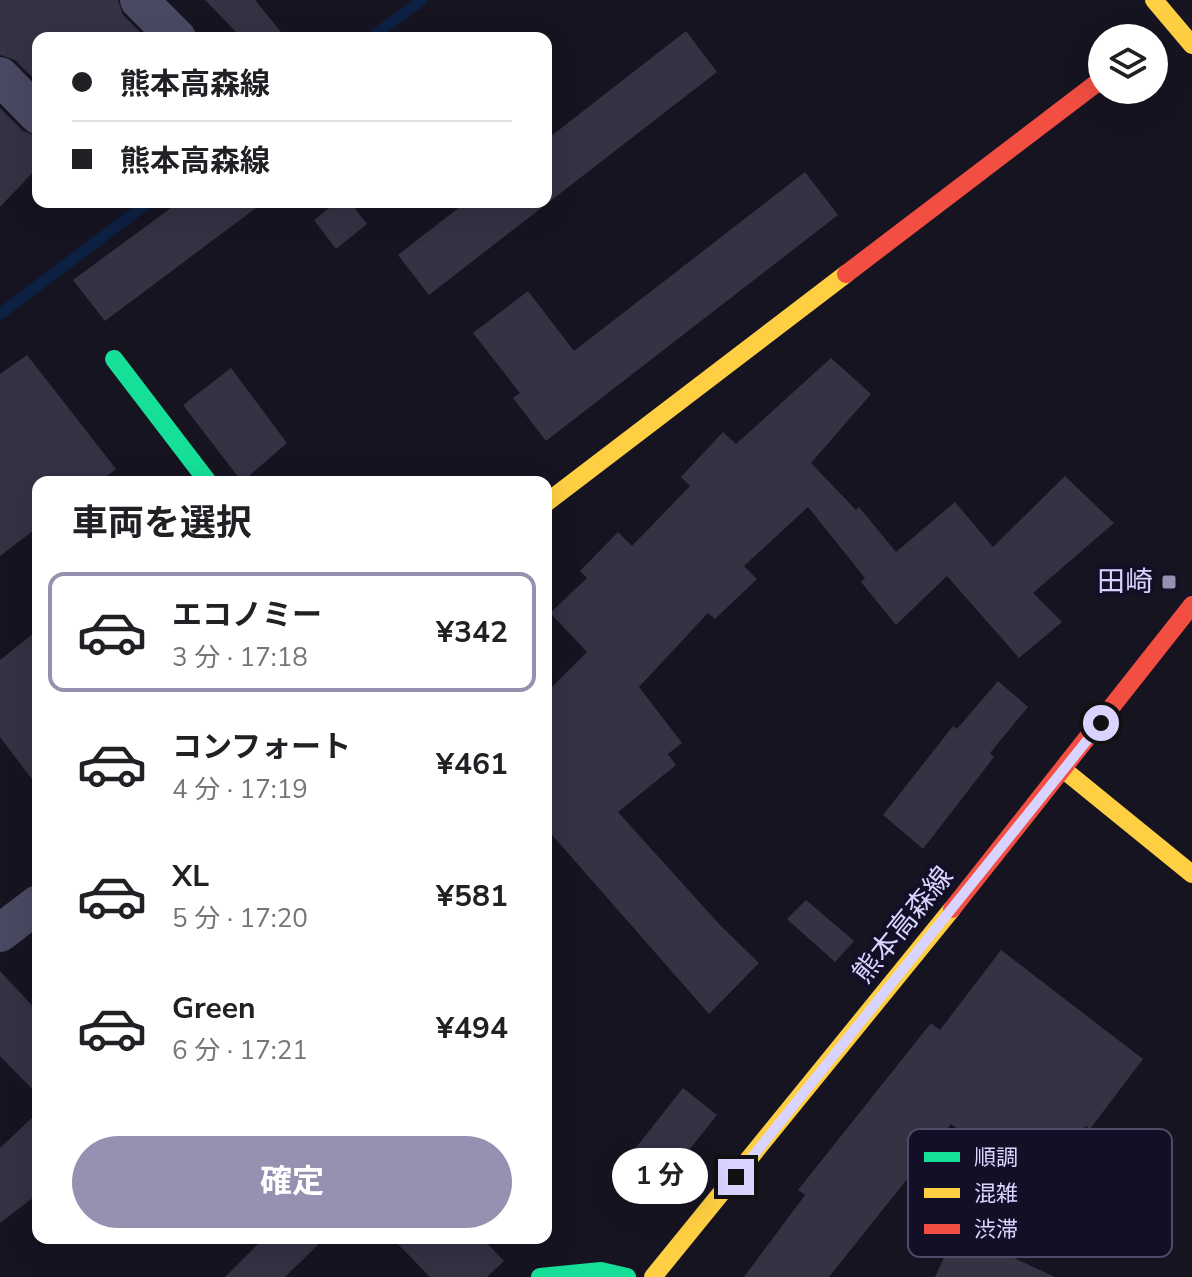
<!DOCTYPE html>
<html lang="ja">
<head>
<meta charset="utf-8">
<style>
  :root { --surface:#fff; --page:#f6f6f6; --text:#202124; --muted:#757577; --line:#e0e0e0; --accent:#9591b1 }
  body { margin:0; font-family:"Nunito Sans","Noto Sans JP",sans-serif; background:var(--page); color:var(--text); height:100vh; display:flex; flex-direction:column; font-size:30px; white-space:nowrap }
  * { box-sizing:border-box; margin:0 }
  p { font-size:26px; color:var(--muted) }
  .icon { flex:none; width:44px; height:44px; fill:none; stroke:currentColor; stroke-width:2; stroke-linecap:round; stroke-linejoin:round }
  .map { position:relative; flex:1; overflow:hidden }
  .drawer { position:absolute; left:32px; top:476px; width:520px; height:768px; display:flex; flex-direction:column; background:var(--surface); border-radius:16px; box-shadow:0 8px 32px #0002 }
  .drawer>* { flex:none }
  .guide { position:absolute; left:32px; top:32px; width:520px; height:176px; border-radius:16px; box-shadow:0 8px 32px #0002; display:grid; align-content:center; height:176px; padding:0 40px; background:var(--surface) }
  .fabs { position:absolute; left:1088px; top:24px; display:grid; gap:16px }
  .fabs a { display:grid; place-items:center; width:80px; height:80px; border-radius:50%; background:var(--surface); box-shadow:0 8px 32px #0002; font-size:40px }
  .end { position:absolute; width:36px; height:36px; margin:-18px; border:10px solid #d9d4ff; background:#111; box-shadow:0 0 0 4px #111 }
  .from { border-radius:50% }
  .bubble { position:absolute; height:56px; border-radius:28px; background:var(--surface); box-shadow:0 8px 32px #0002; font-size:26px; font-weight:700; line-height:56px; text-align:center }
  .guide b { display:flex; align-items:center; gap:28px; height:76px; font-size:30px }
  .guide b+b { border-top:2px solid var(--line) }
  .guide i { width:20px; height:20px; background:var(--text) }
  ul { padding:0; list-style:none }
  li { display:flex; align-items:center; gap:24px; height:120px; margin:0 16px 12px; padding:0 24px; border:4px solid transparent; border-radius:16px }
  li div { flex:1 }
  li b { display:block; font-size:30px }
  li em { font-style:normal; font-weight:700 }
  li.on { border-color:var(--accent) }
  li>.icon { width:72px; height:72px; stroke-width:1.5 }
  h2 { padding:0 40px; font-size:36px; line-height:96px }
  .cta { display:flex; gap:16px; margin-top:auto; padding:16px 40px }
  .cta a { flex:1; height:92px; border-radius:48px; background:var(--accent); color:#fff; font-size:32px; font-weight:700; line-height:92px; text-align:center }
  .map>svg:first-child { display:block }
</style>
</head>
<body>
<div class="map">
<svg width="1192" height="1277" viewBox="0 0 1192 1277">
  <rect width="100%" height="100%" fill="#161421"/>
  <g fill="none" stroke-linecap="round" stroke-linejoin="round">
    <!-- stream -->
    <g stroke="#0d2144" stroke-width="11">
      <polyline points="370,38 422,0"/>
      <polyline points="0,314 149,202"/>
    </g>
  </g>
  <!-- building -->
  <g fill="#343243">
    <polygon points="0,0 118,0 123,15 140,32 134,38 38,38 38,83 15,60 0,55"/>
    <polygon points="205,0 255,0 286,38 242,38"/>
    <polygon points="686,31 717,72 429,295 398,255 466,202 546,202 546,140"/>
    <polygon points="0,108 23,131 38,136 38,167 0,207"/>
    <polygon points="805,172 838,215 546,441 513,398 520,393 473,333 528,291 574,351"/>
    <polygon points="179,202 264,202 105,321 73,280"/>
    <polygon points="337,202 350,202 367,224 336,249 314,220"/>
    <polygon points="27,355 116,469 99,482 38,482 38,527 0,556 0,374"/>
    <polygon points="831,358 871,394 811,463 856,510 859,507 896,552 955,502 993,547 1065,476 1114,523 1033,593 1062,622 1019,658 947,576 896,625 861,582 865,578 808,507 744,566 757,579 715,619 708,613 639,687 682,743 668,754 676,765 618,812 719,924 759,963 709,1014 546,828 546,693 587,652 550,613 587,578 580,571 618,532 632,546 690,486 681,477 723,432 736,444"/>
    <polygon points="231,368 287,443 242,482 183,405"/>
    <polygon points="38,630 38,787 0,737 0,660"/>
    <polygon points="998,681 1028,707 990,753 994,757 923,849 883,815 953,726 957,729"/>
    <polygon points="806,900 854,941 835,962 787,919"/>
    <polygon points="1001,950 1143,1059 1090,1129 1086,1126 1063,1158 1050,1148 1006,1207 973,1182 992,1156 951,1124 829,1277 744,1277 805,1195 798,1190 931,1023 940,1030"/>
    <polygon points="0,971 38,1012 38,1095 0,1056"/>
    <polygon points="683,1088 717,1115 657,1190 623,1164"/>
    <polygon points="38,1112 38,1194 0,1223 0,1148"/>
    <polygon points="956,1231 1055,1277 935,1277"/>
    <polygon points="264,1238 325,1238 285,1277 225,1277"/>
    <polygon points="392,1238 482,1238 504,1261 487,1277 430,1277"/>
  </g>
  <g fill="none" stroke-linecap="round" stroke-linejoin="round">
    <!-- street -->
    <g stroke="#4a4962" stroke-width="38">
      <polyline points="139,0 177,38"/>
      <polyline points="0,76 38,115"/>
      <polyline points="0,933 38,904"/>
    </g>
    <!-- fast -->
    <g stroke="#16e098" stroke-width="18">
      <polyline points="114,359 208,482"/>
      <polyline points="540,1277 601,1271 627,1277"/>
    </g>
    <!-- slow -->
    <g stroke="#ffcf43" stroke-width="18">
      <polyline points="1154,0 1192,45"/>
      <polyline points="546,503 846,274"/>
      <polyline points="1064,770 1192,874"/>
      <polyline points="653,1277 952,909"/>
    </g>
    <!-- jam -->
    <g stroke="#f24e42" stroke-width="18">
      <polyline points="846,274 1102,79"/>
      <polyline points="952,909 1192,605"/>
    </g>
  </g>
  <g fill="none" stroke-linecap="round" stroke-linejoin="round">
    <!-- route -->
    <polyline stroke="#d9d4ff" stroke-width="10" points="736,1177 1101,723"/>
  </g>
  <!-- markers -->
  <rect fill="#9591b1" stroke="#130f26" stroke-width="3" x="1161" y="574" width="16" height="16" rx="4"/>
  <g text-anchor="middle" dominant-baseline="central" stroke-width="8" stroke-linejoin="round" paint-order="stroke">
    <!-- poi labels -->
    <g font-size="28" fill="#d9d4ff" stroke="#130f26" text-anchor="end">
      <text x="1153" y="582">田崎</text>
    </g>
    <!-- street labels -->
    <g font-size="28" fill="#d9d4ff" stroke="#130f26">
      <text transform="translate(903 925) rotate(-51)">熊本高森線</text>
    </g>
  </g>
  <!-- legend -->
  <rect x="908" y="1129" width="264" height="128" rx="12" fill="#130f26" stroke="#4e4a67" stroke-width="2"/>
  <rect x="924" y="1152" width="36" height="10" fill="#16e098"/>
  <rect x="924" y="1188" width="36" height="10" fill="#ffcf43"/>
  <rect x="924" y="1224" width="36" height="10" fill="#f24e42"/>
  <g font-size="22" fill="#d9d4ff">
    <text x="974" y="1165">順調</text>
    <text x="974" y="1201">混雑</text>
    <text x="974" y="1237">渋滞</text>
  </g>
</svg>
<div class="fabs">
<a><svg class="icon" aria-label="layers" viewBox="0 0 24 24"><path d="M12 4l9 5-9 5-9-5zM3 14l9 5 9-5"/></svg></a>
</div>
<i class="end from" style="left:1101px;top:723px"></i>
<i class="end" style="left:736px;top:1177px"></i>
<div class="bubble" style="left:612px;top:1148px;width:96px">1 分</div>
<div class="guide">
<b><i class="from"></i>熊本高森線</b>
<b><i></i>熊本高森線</b>
</div>
<section class="drawer">
<h2>車両を選択</h2>
<ul>
<li class="on"><svg class="icon" aria-label="car" viewBox="0 0 24 24"><path d="M5 17H2v-5l4-1 3-4h7l3 4 3 1v5h-3M9 17h6M6 11h13"/><circle cx="7" cy="17" r="2"/><circle cx="17" cy="17" r="2"/></svg><div><b>エコノミー</b><p>3 分 · 17:18</p></div><em>¥342</em></li>
<li><svg class="icon" aria-label="car" viewBox="0 0 24 24"><path d="M5 17H2v-5l4-1 3-4h7l3 4 3 1v5h-3M9 17h6M6 11h13"/><circle cx="7" cy="17" r="2"/><circle cx="17" cy="17" r="2"/></svg><div><b>コンフォート</b><p>4 分 · 17:19</p></div><em>¥461</em></li>
<li><svg class="icon" aria-label="car" viewBox="0 0 24 24"><path d="M5 17H2v-5l4-1 3-4h7l3 4 3 1v5h-3M9 17h6M6 11h13"/><circle cx="7" cy="17" r="2"/><circle cx="17" cy="17" r="2"/></svg><div><b>XL</b><p>5 分 · 17:20</p></div><em>¥581</em></li>
<li><svg class="icon" aria-label="car" viewBox="0 0 24 24"><path d="M5 17H2v-5l4-1 3-4h7l3 4 3 1v5h-3M9 17h6M6 11h13"/><circle cx="7" cy="17" r="2"/><circle cx="17" cy="17" r="2"/></svg><div><b>Green</b><p>6 分 · 17:21</p></div><em>¥494</em></li>
</ul>
<div class="cta"><a>確定</a></div>
</section>
</div>
</body>
</html>
